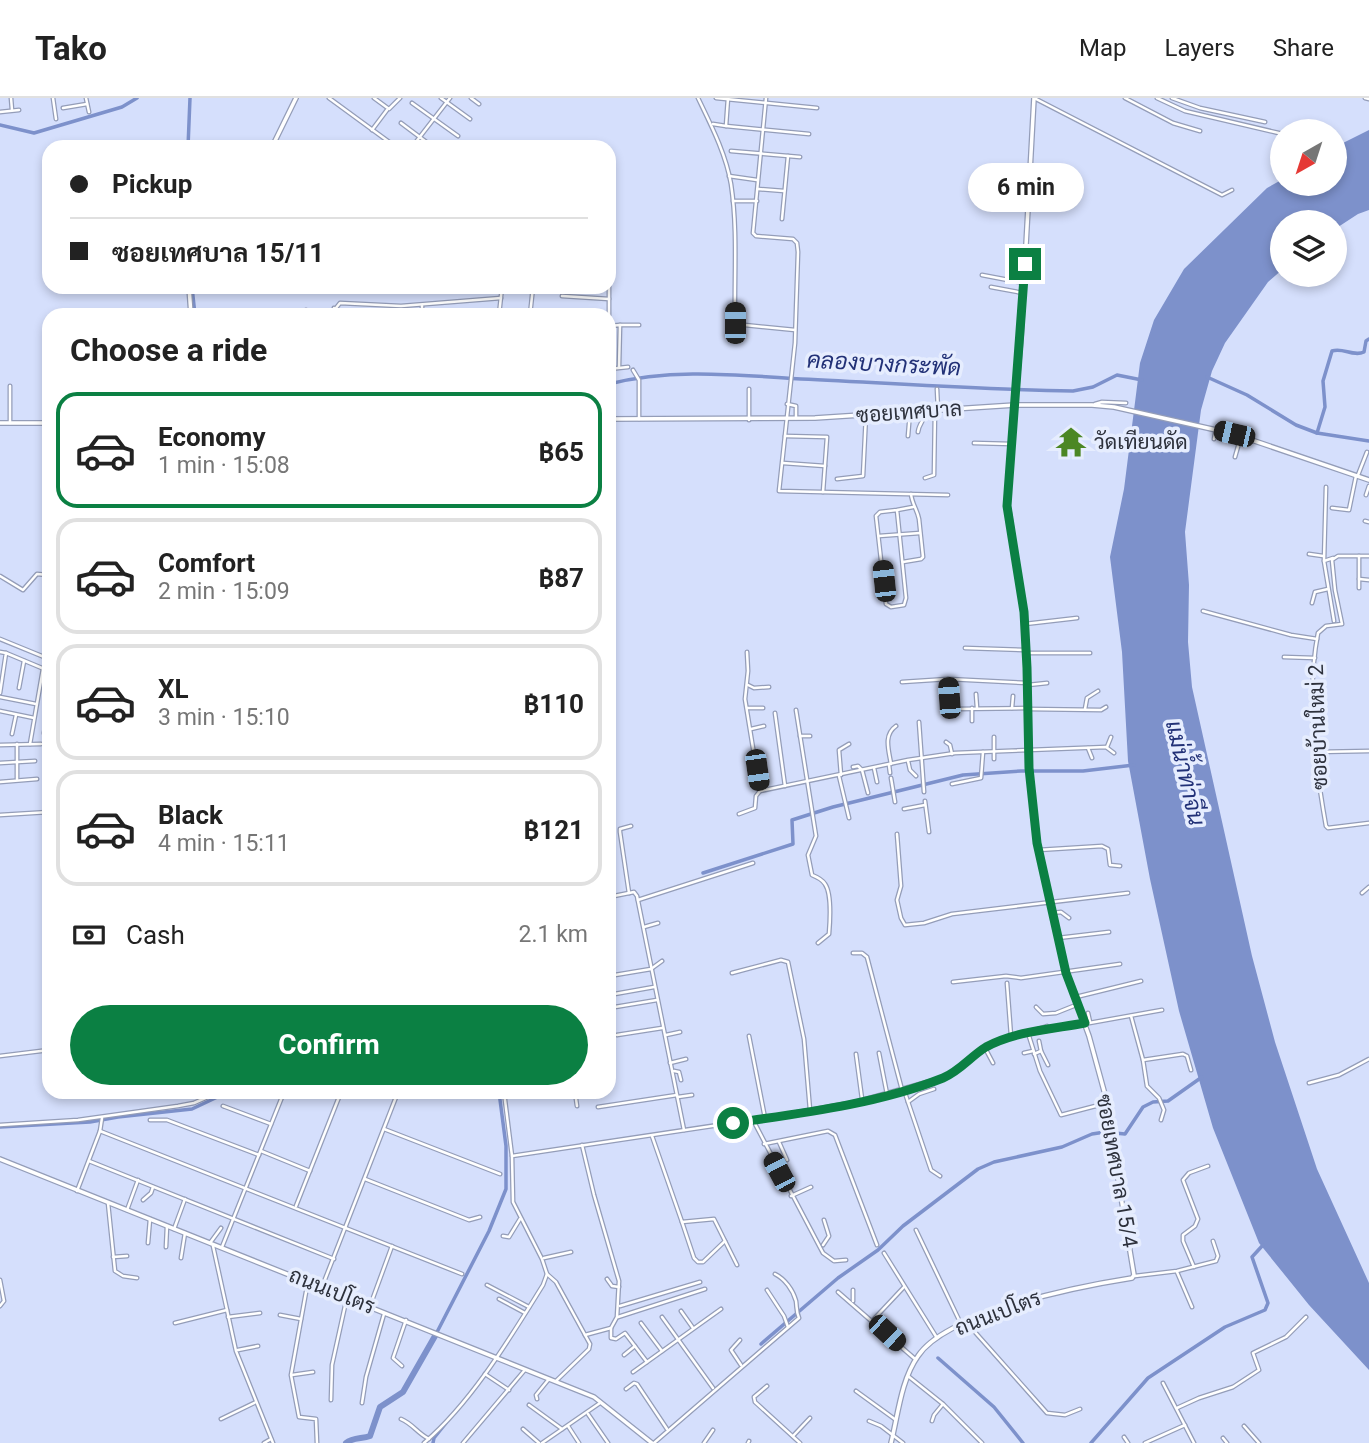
<!DOCTYPE html>
<html lang="en">
<head>
<meta charset="utf-8">
<style>
  :root { --surface:#fff; --page:#f2f2f2; --text:#222; --muted:#767676; --line:#e0e0e0; --accent:#0b8043 }
  body { margin:0; font-family:Roboto,Sarabun,sans-serif; background:var(--page); color:var(--text); height:100vh; display:flex; flex-direction:column; font-size:26px; white-space:nowrap }
  * { box-sizing:border-box; margin:0 }
  p { font-size:23px; color:var(--muted) }
  .icon { flex:none; width:38px; height:38px; fill:none; stroke:currentColor; stroke-width:2; stroke-linecap:round; stroke-linejoin:round }
  .map { position:relative; flex:1; overflow:hidden }
  .details { position:absolute; left:42px; top:210px; width:574px; height:791px; display:flex; flex-direction:column; background:var(--surface); border-radius:21px; box-shadow:0 4px 10px #0003 }
  .details>* { flex:none }
  .hud { position:absolute; left:42px; top:42px; width:574px; height:154px; border-radius:21px; box-shadow:0 4px 10px #0003; display:grid; align-content:center; height:154px; padding:0 28px; background:var(--surface) }
  .needle { width:46px; rotate:219deg }
  .controls { position:absolute; left:1270px; top:21px; display:grid; gap:14px }
  .controls a { display:grid; place-items:center; width:77px; height:77px; border-radius:50%; background:var(--surface); box-shadow:0 4px 10px #0003; font-size:35px }
  .end { position:absolute; width:32px; height:32px; margin:-16px; border:9px solid #0b8043; background:#fff; box-shadow:0 0 0 4px #fff }
  .from { border-radius:50% }
  .bubble { position:absolute; height:49px; border-radius:24px; background:var(--surface); box-shadow:0 4px 10px #0003; font-size:23px; font-weight:700; line-height:49px; text-align:center }
  .car { position:absolute; width:21px; height:42px; margin:-21px -10px; border-radius:9px; box-shadow:0 0 5px 2px #0007; background:linear-gradient(#222 24%,#8ab4d8 0 40%,#222 0 76%,#8ab4d8 0 86%,#222 0) }
  .hud b { display:flex; align-items:center; gap:24px; height:66px; font-size:26px }
  .hud b+b { border-top:2px solid var(--line) }
  .hud i { width:18px; height:18px; background:var(--text) }
  ul { padding:0; list-style:none }
  li { display:flex; align-items:center; gap:21px; height:116px; margin:0 14px 10px; padding:0 14px; border:4px solid var(--line); border-radius:21px }
  li div { flex:1 }
  li b { display:block; font-size:26px }
  li em { font-style:normal; font-weight:700 }
  li.on { border-color:var(--accent) }
  li>.icon { width:63px; height:63px; stroke-width:1.5 }
  h2 { padding:0 28px; font-size:32px; line-height:84px }
  .pay { display:flex; align-items:center; gap:18px; height:77px; padding:0 28px; font-size:26px }
  .pay p { margin-inline-start:auto }
  .action { display:flex; gap:14px; margin-top:auto; padding:14px 28px }
  .action a { flex:1; height:80px; border-radius:42px; background:var(--accent); color:#fff; font-size:28px; font-weight:700; line-height:80px; text-align:center }
  header { display:flex; align-items:center; gap:42px; box-sizing:border-box; height:98px; padding:0 35px; background:var(--surface); border-bottom:2px solid var(--line) }
  header strong { font-size:33px }
  nav { display:flex; gap:38px; margin-inline-start:auto; font-size:24px }
  .map>svg:first-child { display:block }
</style>
</head>
<body>
<header>
<strong>Tako</strong>
<nav><a>Map</a><a>Layers</a><a>Share</a></nav>
</header>
<div class="map">
<svg width="1369" height="1345" viewBox="0 0 1369 1345">
  <rect width="100%" height="100%" fill="#d5dffc"/>
  <!-- water -->
  <polygon fill="#7d91cb" points="1369,32 1369,112 1358,116 1335,131 1335,124 1283,124 1283,171 1268,184 1225,245 1212,273 1201,312 1185,434 1189,487 1188,544 1192,589 1252,858 1275,944 1317,1071 1369,1185 1369,1272 1309,1207 1259,1145 1213,1030 1179,913 1150,781 1128,663 1122,554 1110,459 1124,391 1140,265 1154,222 1184,171 1267,90 1283,81 1283,86 1335,86 1335,49"/>
  <g fill="none" stroke-linecap="round" stroke-linejoin="round">
    <!-- canal -->
    <g stroke="#7d91cb" stroke-width="3.5">
      <polyline points="0,27 34,35 122,9 137,0"/>
      <polyline points="188,49 190,0"/>
      <polyline points="192,189 195,217"/>
      <polyline points="1207,279 1247,297 1296,327 1317,335 1369,343"/>
      <path d="M609,286c63,-16 127,-9 192,-5 90,4 182,11 272,12l20,-4 24,-12 25,5"/>
      <path d="M1317,335l8,-26 -2,-26 9,-30c11,-4 21,6 32,1l2,-11 3,-2"/>
      <polyline points="703,775 793,746 792,722 833,709 963,677 1021,673 1083,673 1134,667"/>
      <polyline points="0,1029 90,1024 118,1019 192,1011 228,994"/>
      <polyline points="435,1238 489,1133 506,1091 506,1048 499,994"/>
      <polyline points="761,1246 838,1180 878,1152 903,1128 978,1071 994,1064 1062,1049 1092,1036 1105,1034 1125,1036 1143,1009 1153,1004 1168,1003 1202,979"/>
      <polyline points="938,1260 994,1309 1023,1345"/>
      <polyline points="433,1345 434,1340 446,1325"/>
      <polyline points="1091,1345 1148,1280 1225,1229 1265,1212 1268,1205 1252,1159 1263,1147"/>
    </g>
    <!-- river -->
    <path stroke="#7d91cb" stroke-width="6" d="M346,1345c7,-6 16,-4 24,-7l10,-29 23,-15 32,-56"/>
    <!-- minor casing -->
    <g stroke="#949db8" stroke-width="5">
      <g id="minor">
        <polyline points="11,0 12,12"/>
        <polyline points="53,0 56,21"/>
        <polyline points="86,0 89,14"/>
        <polyline points="329,0 396,49"/>
        <polyline points="374,0 389,11 400,0"/>
        <polyline points="441,0 470,21"/>
        <polyline points="471,0 479,6"/>
        <path d="M698,0c13,27 28,56 33,86 7,46 3,94 4,140l60,6"/>
        <polyline points="716,0 817,10"/>
        <polyline points="766,0 753,135 756,138 793,141 797,145 798,154 795,245 779,393 948,397"/>
        <polyline points="1034,0 1222,97 1232,92"/>
        <polyline points="1125,0 1173,25 1200,33"/>
        <polyline points="1157,0 1185,13 1283,36"/>
        <polyline points="1172,0 1200,10 1265,24"/>
        <polyline points="1365,0 1369,1"/>
        <polyline points="412,5 458,38"/>
        <polyline points="63,10 87,6"/>
        <polyline points="0,14 19,12"/>
        <polyline points="401,25 433,49"/>
        <polyline points="713,26 726,28 728,0"/>
        <polyline points="726,28 809,36"/>
        <polyline points="372,32 387,12"/>
        <polyline points="366,49 367,48"/>
        <polyline points="412,49 450,0"/>
        <polyline points="731,53 800,59"/>
        <polyline points="729,78 757,82"/>
        <polyline points="758,91 784,93"/>
        <polyline points="733,103 757,103"/>
        <polyline points="782,121 788,58"/>
        <polyline points="982,177 1024,185"/>
        <polyline points="991,189 1023,195"/>
        <polyline points="562,198 609,201"/>
        <polyline points="334,210 335,217"/>
        <polyline points="306,212 306,217"/>
        <polyline points="337,217 336,210 340,205 401,208 501,200"/>
        <polyline points="422,217 422,207"/>
        <polyline points="499,217 502,189"/>
        <polyline points="530,217 533,189"/>
        <polyline points="561,217 567,217"/>
        <polyline points="609,217 609,185"/>
        <polyline points="620,227 639,227"/>
        <polyline points="609,228 620,227 619,269"/>
        <polyline points="609,271 628,269"/>
        <polyline points="633,272 639,282 639,321"/>
        <polyline points="937,291 938,312"/>
        <polyline points="787,306 796,308 796,320"/>
        <polyline points="1095,306 1102,304 1126,305"/>
        <polyline points="749,322 749,291"/>
        <polyline points="10,325 10,288"/>
        <path d="M918,334c1,-9 7,-12 8,-21"/>
        <polyline points="785,338 827,339 823,394"/>
        <polyline points="908,338 910,314"/>
        <polyline points="1214,341 1216,331"/>
        <polyline points="974,345 1012,346"/>
        <polyline points="1235,359 1241,338"/>
        <polyline points="783,365 825,368"/>
        <polyline points="1358,377 1367,354"/>
        <polyline points="925,380 934,377 935,312"/>
        <polyline points="837,381 863,378 866,317"/>
        <polyline points="1366,397 1369,388"/>
        <polyline points="1332,410 1349,412 1356,378"/>
        <polyline points="897,412 880,414 876,418 886,506 891,509 904,507 906,500 897,412 913,409"/>
        <polyline points="1365,423 1369,424"/>
        <polyline points="879,438 920,435"/>
        <polyline points="1309,456 1323,458"/>
        <path d="M1369,458h-31l-6,4 3,30 7,34 -16,2 -8,7c-12,62 -3,131 8,193l2,2 41,-5"/>
        <polyline points="1333,460 1324,463 1334,523"/>
        <polyline points="1324,463 1326,389"/>
        <path d="M903,464l18,-3 2,-2 -4,-38c-2,-10 -7,-15 -8,-25"/>
        <polyline points="0,478 23,492 37,476 48,477"/>
        <polyline points="1359,481 1369,482"/>
        <polyline points="1359,490 1359,458"/>
        <polyline points="1312,505 1315,494 1328,491"/>
        <polyline points="1203,513 1291,537 1317,541"/>
        <polyline points="1025,526 1077,520"/>
        <polyline points="0,541 49,561"/>
        <polyline points="965,550 1025,552"/>
        <polyline points="0,554 6,555 0,595"/>
        <polyline points="6,555 49,573"/>
        <polyline points="1027,555 1090,555"/>
        <polyline points="1284,559 1315,560"/>
        <polyline points="948,581 950,604 956,611 1028,610"/>
        <polyline points="902,584 948,581 1028,585"/>
        <polyline points="748,587 754,590 769,589"/>
        <polyline points="1028,587 1047,585"/>
        <polyline points="19,590 24,563"/>
        <polyline points="976,596 977,610"/>
        <polyline points="0,599 36,606"/>
        <polyline points="49,607 44,635 49,653"/>
        <polyline points="747,610 763,610"/>
        <polyline points="1012,610 1013,598"/>
        <polyline points="1028,611 1101,612 1106,609"/>
        <polyline points="1085,611 1087,600 1098,593"/>
        <path d="M796,612l20,126 -8,19 4,20c5,2 10,4 13,9 7,10 5,38 4,50l-11,9"/>
        <polyline points="0,613 34,620"/>
        <polyline points="775,615 785,688"/>
        <polyline points="972,623 972,610"/>
        <polyline points="919,624 924,694"/>
        <polyline points="751,631 764,628"/>
        <polyline points="12,636 16,617"/>
        <polyline points="800,638 810,638"/>
        <polyline points="994,639 994,661"/>
        <polyline points="946,644 950,647 952,656"/>
        <polyline points="17,646 17,681"/>
        <polyline points="30,646 43,571"/>
        <polyline points="0,647 41,646"/>
        <polyline points="1107,649 1111,639"/>
        <polyline points="1088,650 1092,660"/>
        <polyline points="1316,654 1369,653"/>
        <polyline points="908,663 910,672 916,678"/>
        <polyline points="0,665 35,663"/>
        <path d="M891,666c-2,-13 -8,-29 5,-38"/>
        <polyline points="889,667 890,675"/>
        <polyline points="853,669 858,668 862,672 868,695"/>
        <polyline points="874,670 877,684"/>
        <polyline points="841,677 839,652 849,646"/>
        <polyline points="839,678 849,720"/>
        <polyline points="891,680 895,704"/>
        <polyline points="0,684 37,681"/>
        <polyline points="952,686 981,680 983,654"/>
        <polyline points="760,693 908,662 955,655 1106,649 1114,655"/>
        <polyline points="925,703 929,734"/>
        <polyline points="904,711 925,707"/>
        <polyline points="739,716 755,710 756,698 760,693 745,601 748,573 747,554"/>
        <polyline points="0,717 49,714"/>
        <polyline points="897,736 901,788 897,802 901,820 905,827 924,825 952,816 1128,795"/>
        <polyline points="1038,752 1102,748 1108,751 1110,767 1120,768"/>
        <polyline points="629,795 620,734 620,731 631,728"/>
        <polyline points="1362,795 1369,789"/>
        <polyline points="609,799 634,794 637,798 684,1032"/>
        <polyline points="638,802 753,765"/>
        <polyline points="1052,815 1061,814 1069,820"/>
        <polyline points="644,829 658,825"/>
        <polyline points="1058,840 1109,834"/>
        <polyline points="853,855 862,855 867,859 902,992"/>
        <polyline points="732,875 781,862 788,864 804,941 810,1012"/>
        <polyline points="609,878 651,871 662,863"/>
        <polyline points="953,884 1006,878 1021,880 1120,866"/>
        <polyline points="1007,885 1011,938"/>
        <polyline points="609,897 654,889"/>
        <polyline points="1076,899 1141,883"/>
        <polyline points="1036,909 1043,916 1056,915 1076,907"/>
        <polyline points="609,910 657,902"/>
        <polyline points="1088,915 1090,924"/>
        <polyline points="1131,918 1143,962 1147,988 1159,1000 1164,1012 1161,1022"/>
        <polyline points="1038,931 1047,928"/>
        <polyline points="1028,935 1040,973 1061,1017 1107,1005"/>
        <polyline points="617,937 662,930"/>
        <polyline points="666,937 680,934"/>
        <polyline points="749,938 765,1020"/>
        <polyline points="1039,943 1041,953"/>
        <polyline points="985,950 993,965"/>
        <polyline points="879,955 887,996"/>
        <polyline points="1024,955 1033,953"/>
        <polyline points="856,956 862,1001"/>
        <polyline points="1034,956 1041,953 1048,967"/>
        <polyline points="0,958 49,952"/>
        <polyline points="1143,962 1183,956 1187,958 1191,972"/>
        <polyline points="670,965 686,961"/>
        <polyline points="674,973 679,974 681,982"/>
        <polyline points="1309,985 1339,977 1369,961"/>
        <polyline points="904,992 931,1072 940,1078"/>
        <polyline points="504,994 512,1058 513,1104 542,1161 547,1176 556,1184 590,1246 589,1251 556,1283"/>
        <polyline points="575,994 577,1008"/>
        <polyline points="505,997 558,994"/>
        <polyline points="678,999 692,997"/>
        <polyline points="908,1004 919,996 934,991"/>
        <polyline points="223,1008 271,1026"/>
        <polyline points="598,1009 677,997"/>
        <polyline points="150,1022 167,1022 259,1057"/>
        <polyline points="753,1022 823,1155 834,1163 846,1162"/>
        <polyline points="0,1027 78,1022 178,1008 194,1005 219,994"/>
        <polyline points="384,1031 500,1076"/>
        <polyline points="100,1033 462,1176"/>
        <polyline points="652,1038 682,1124 714,1121 737,1167"/>
        <polyline points="779,1044 787,1062"/>
        <polyline points="764,1046 828,1033 835,1037 877,1147"/>
        <polyline points="582,1047 594,1097 619,1183 617,1219 611,1230 585,1237"/>
        <polyline points="261,1053 310,1073"/>
        <polyline points="512,1058 765,1020 855,1004 945,979 985,950 1011,939 1162,912"/>
        <polyline points="89,1063 334,1161"/>
        <polyline points="365,1081 469,1122 480,1119"/>
        <polyline points="77,1093 100,1033 102,1020"/>
        <polyline points="791,1098 811,1089"/>
        <polyline points="143,1102 151,1095 153,1089"/>
        <polyline points="108,1105 115,1173 123,1178 137,1180"/>
        <polyline points="296,1108 341,994"/>
        <polyline points="127,1112 138,1082"/>
        <polyline points="682,1124 694,1160 698,1164 703,1164 725,1143"/>
        <polyline points="174,1131 185,1101"/>
        <polyline points="916,1132 961,1226"/>
        <polyline points="503,1138 509,1139 520,1121"/>
        <polyline points="148,1145 150,1121"/>
        <polyline points="210,1145 221,1130"/>
        <polyline points="823,1147 829,1138 824,1122"/>
        <polyline points="213,1148 236,1253 273,1345"/>
        <polyline points="166,1149 167,1128"/>
        <polyline points="222,1149 284,994"/>
        <polyline points="884,1155 937,1240"/>
        <polyline points="113,1159 127,1158"/>
        <polyline points="181,1160 185,1135"/>
        <polyline points="544,1160 571,1154"/>
        <polyline points="1194,1169 1183,1143 1183,1137 1195,1128 1198,1121 1183,1082 1189,1075 1208,1068"/>
        <polyline points="1177,1174 1192,1209"/>
        <polyline points="1135,1178 1177,1173 1216,1163 1218,1158 1213,1143"/>
        <polyline points="607,1181 612,1188 619,1189"/>
        <polyline points="0,1182 4,1203 0,1208"/>
        <polyline points="308,1183 291,1277 299,1319 316,1321 317,1345"/>
        <polyline points="487,1187 529,1209"/>
        <polyline points="322,1189 398,994"/>
        <polyline points="767,1192 784,1218 788,1229"/>
        <polyline points="853,1192 853,1203"/>
        <polyline points="838,1194 915,1261"/>
        <polyline points="499,1201 525,1215"/>
        <polyline points="370,1208 392,1148"/>
        <polyline points="620,1208 700,1184"/>
        <polyline points="681,1213 693,1230"/>
        <polyline points="280,1217 301,1221"/>
        <polyline points="228,1219 260,1215"/>
        <polyline points="618,1219 705,1191"/>
        <polyline points="662,1219 713,1290"/>
        <polyline points="873,1222 904,1189"/>
        <polyline points="966,1224 1047,1315 1065,1317 1080,1311"/>
        <polyline points="175,1225 227,1212"/>
        <polyline points="641,1225 662,1253"/>
        <polyline points="611,1230 611,1240 616,1241 625,1235 647,1264"/>
        <polyline points="740,1242 731,1252 741,1267"/>
        <polyline points="238,1252 258,1248"/>
        <polyline points="624,1257 635,1248"/>
        <polyline points="402,1268 393,1260 406,1222"/>
        <polyline points="633,1274 721,1211"/>
        <polyline points="485,1276 509,1292"/>
        <polyline points="292,1277 313,1274"/>
        <polyline points="908,1278 943,1306 982,1345"/>
        <polyline points="1163,1285 1194,1345"/>
        <polyline points="767,1288 754,1299 755,1304 800,1345"/>
        <polyline points="626,1291 634,1285 637,1286 667,1331"/>
        <polyline points="856,1293 896,1322"/>
        <polyline points="537,1301 536,1297 549,1281"/>
        <polyline points="331,1302 332,1267 347,1199"/>
        <polyline points="362,1305 366,1279 384,1216"/>
        <polyline points="529,1307 562,1331"/>
        <polyline points="1177,1310 1199,1300 1233,1289 1259,1272 1253,1255 1286,1239 1306,1219"/>
        <polyline points="588,1316 608,1345"/>
        <polyline points="221,1321 256,1304"/>
        <path d="M401,1321c12,5 16,14 28,20"/>
        <polyline points="869,1323 881,1328 903,1345"/>
        <polyline points="932,1323 934,1317 943,1306"/>
        <polyline points="568,1328 579,1345"/>
        <polyline points="1244,1328 1259,1345"/>
        <polyline points="523,1331 539,1345"/>
        <polyline points="793,1338 810,1320"/>
        <polyline points="1124,1339 1128,1345"/>
        <polyline points="1223,1340 1227,1345"/>
        <polyline points="264,1345 271,1341"/>
        <path d="M424,1345c48,-41 86,-105 119,-158l4,-11"/>
        <polyline points="463,1345 524,1273"/>
        <polyline points="542,1345 600,1305"/>
        <path d="M654,1345l145,-125c-3,-7 -2,-10 -3,-17 -3,-11 -11,-22 -21,-27"/>
        <polyline points="704,1345 713,1332"/>
        <polyline points="748,1345 749,1343"/>
        <polyline points="1145,1345 1185,1327"/>
      </g>
    </g>
    <!-- tertiary casing -->
    <g stroke="#949db8" stroke-width="6">
      <g id="tertiary">
        <polyline points="272,49 296,0"/>
        <polyline points="189,189 191,217"/>
        <polyline points="609,321 815,320 1015,307 1092,307 1114,309 1234,336 1369,382"/>
        <polyline points="0,325 49,325"/>
        <polyline points="0,1061 594,1299 652,1345"/>
        <path d="M891,1345c7,-28 10,-63 27,-87 29,-44 163,-70 214,-78l2,-3 -21,-126 -1,-29 -23,-84 -23,-63 -29,-130 -8,-75 -2,-100 -3,-56 -17,-114 14,-161 13,-239"/>
      </g>
    </g>
    <!-- minor -->
    <use href="#minor" stroke="#fff" stroke-width="2.5"/>
    <!-- tertiary -->
    <use href="#tertiary" stroke="#fff" stroke-width="3.5"/>
  </g>
  <g fill="none" stroke-linecap="round" stroke-linejoin="round">
    <!-- route -->
    <path stroke="#0b8043" stroke-width="9" d="M733,1025c70,-10 144,-19 210,-45 17,-7 28,-22 43,-31 30,-16 66,-18 99,-24l-19,-50 -29,-130 -8,-75 -2,-100 -3,-56 -17,-106 18,-242"/>
  </g>
  <!-- icons -->
  <defs>
    <g id="temple-bare" transform="scale(2.415)"><path d="M0-6L5-2H3V0L6.5 2.5H4V6H1.5V3h-3V6H-4V2.5H-6.5L-3 0V-2H-5Z" fill="#4c8724" stroke="#e6edfe" stroke-width="2.5" paint-order="stroke"/></g>
  </defs>
  <g fill-rule="evenodd">
    <use href="#temple-bare" x="1071" y="344"/>
  </g>
  <g text-anchor="middle" dominant-baseline="central" stroke-width="7" stroke-linejoin="round" paint-order="stroke">
    <!-- street labels -->
    <g font-size="21" fill="#2d313c" stroke="#e6edfe">
      <text transform="translate(909 314) rotate(-4)">ซอยเทศบาล</text>
      <text transform="translate(1318 629) rotate(-92)">ซอยบ้านใหม่ 2</text>
      <text transform="translate(1117 1073) rotate(80)">ซอยเทศบาล 15/4</text>
      <text transform="translate(332 1193) rotate(22)">ถนนเปโตร</text>
      <text transform="translate(998 1215) rotate(-21)">ถนนเปโตร</text>
    </g>
    <!-- poi labels -->
    <g font-size="21" fill="#2d313c" stroke="#e6edfe" text-anchor="start">
      <text x="1094" y="344">วัดเทียนดัด</text>
    </g>
    <!-- water labels -->
    <g font-size="23" font-style="italic" fill="#223177" stroke="#e6edfe">
      <text transform="translate(884 266) rotate(3)">คลองบางกระพัด</text>
      <text transform="translate(1185 675) rotate(77)">แม่น้ำท่าจีน</text>
    </g>
  </g>
</svg>
<div class="controls">
<a><svg class="needle" viewBox="-14 -14 28 28"><path d="M0-13l5 13h-10z" fill="#e53935"/><path d="M0 13l5-13h-10z" fill="#767676"/></svg></a>
<a><svg class="icon" aria-label="layers" viewBox="0 0 24 24"><path d="M12 4l9 5-9 5-9-5zM3 14l9 5 9-5"/></svg></a>
</div>
<i class="end from" style="left:733px;top:1025px"></i>
<i class="end" style="left:1025px;top:166px"></i>
<div class="bubble" style="left:968px;top:65px;width:116px">6 min</div>
<i class="car" style="left:735px;top:225px;rotate:0deg"></i>
<i class="car" style="left:1234px;top:336px;rotate:283deg"></i>
<i class="car" style="left:884px;top:483px;rotate:354deg"></i>
<i class="car" style="left:949px;top:600px;rotate:356deg"></i>
<i class="car" style="left:757px;top:672px;rotate:172deg"></i>
<i class="car" style="left:779px;top:1074px;rotate:332deg"></i>
<i class="car" style="left:887px;top:1235px;rotate:133deg"></i>
<div class="hud">
<b><i class="from"></i>Pickup</b>
<b><i></i>ซอยเทศบาล 15/11</b>
</div>
<section class="details">
<h2>Choose a ride</h2>
<ul>
<li class="on"><svg class="icon" aria-label="car" viewBox="0 0 24 24"><path d="M5 17H2v-5l4-1 3-4h7l3 4 3 1v5h-3M9 17h6M6 11h13"/><circle cx="7" cy="17" r="2"/><circle cx="17" cy="17" r="2"/></svg><div><b>Economy</b><p>1 min · 15:08</p></div><em>฿65</em></li>
<li><svg class="icon" aria-label="car" viewBox="0 0 24 24"><path d="M5 17H2v-5l4-1 3-4h7l3 4 3 1v5h-3M9 17h6M6 11h13"/><circle cx="7" cy="17" r="2"/><circle cx="17" cy="17" r="2"/></svg><div><b>Comfort</b><p>2 min · 15:09</p></div><em>฿87</em></li>
<li><svg class="icon" aria-label="car" viewBox="0 0 24 24"><path d="M5 17H2v-5l4-1 3-4h7l3 4 3 1v5h-3M9 17h6M6 11h13"/><circle cx="7" cy="17" r="2"/><circle cx="17" cy="17" r="2"/></svg><div><b>XL</b><p>3 min · 15:10</p></div><em>฿110</em></li>
<li><svg class="icon" aria-label="car" viewBox="0 0 24 24"><path d="M5 17H2v-5l4-1 3-4h7l3 4 3 1v5h-3M9 17h6M6 11h13"/><circle cx="7" cy="17" r="2"/><circle cx="17" cy="17" r="2"/></svg><div><b>Black</b><p>4 min · 15:11</p></div><em>฿121</em></li>
</ul>
<div class="pay"><svg class="icon" aria-label="cash" viewBox="0 0 24 24"><path d="M3 7h18v10H3z"/><circle cx="12" cy="12" r="2"/></svg>Cash<p>2.1 km</p></div>
<div class="action"><a>Confirm</a></div>
</section>
</div>
</body>
</html>
